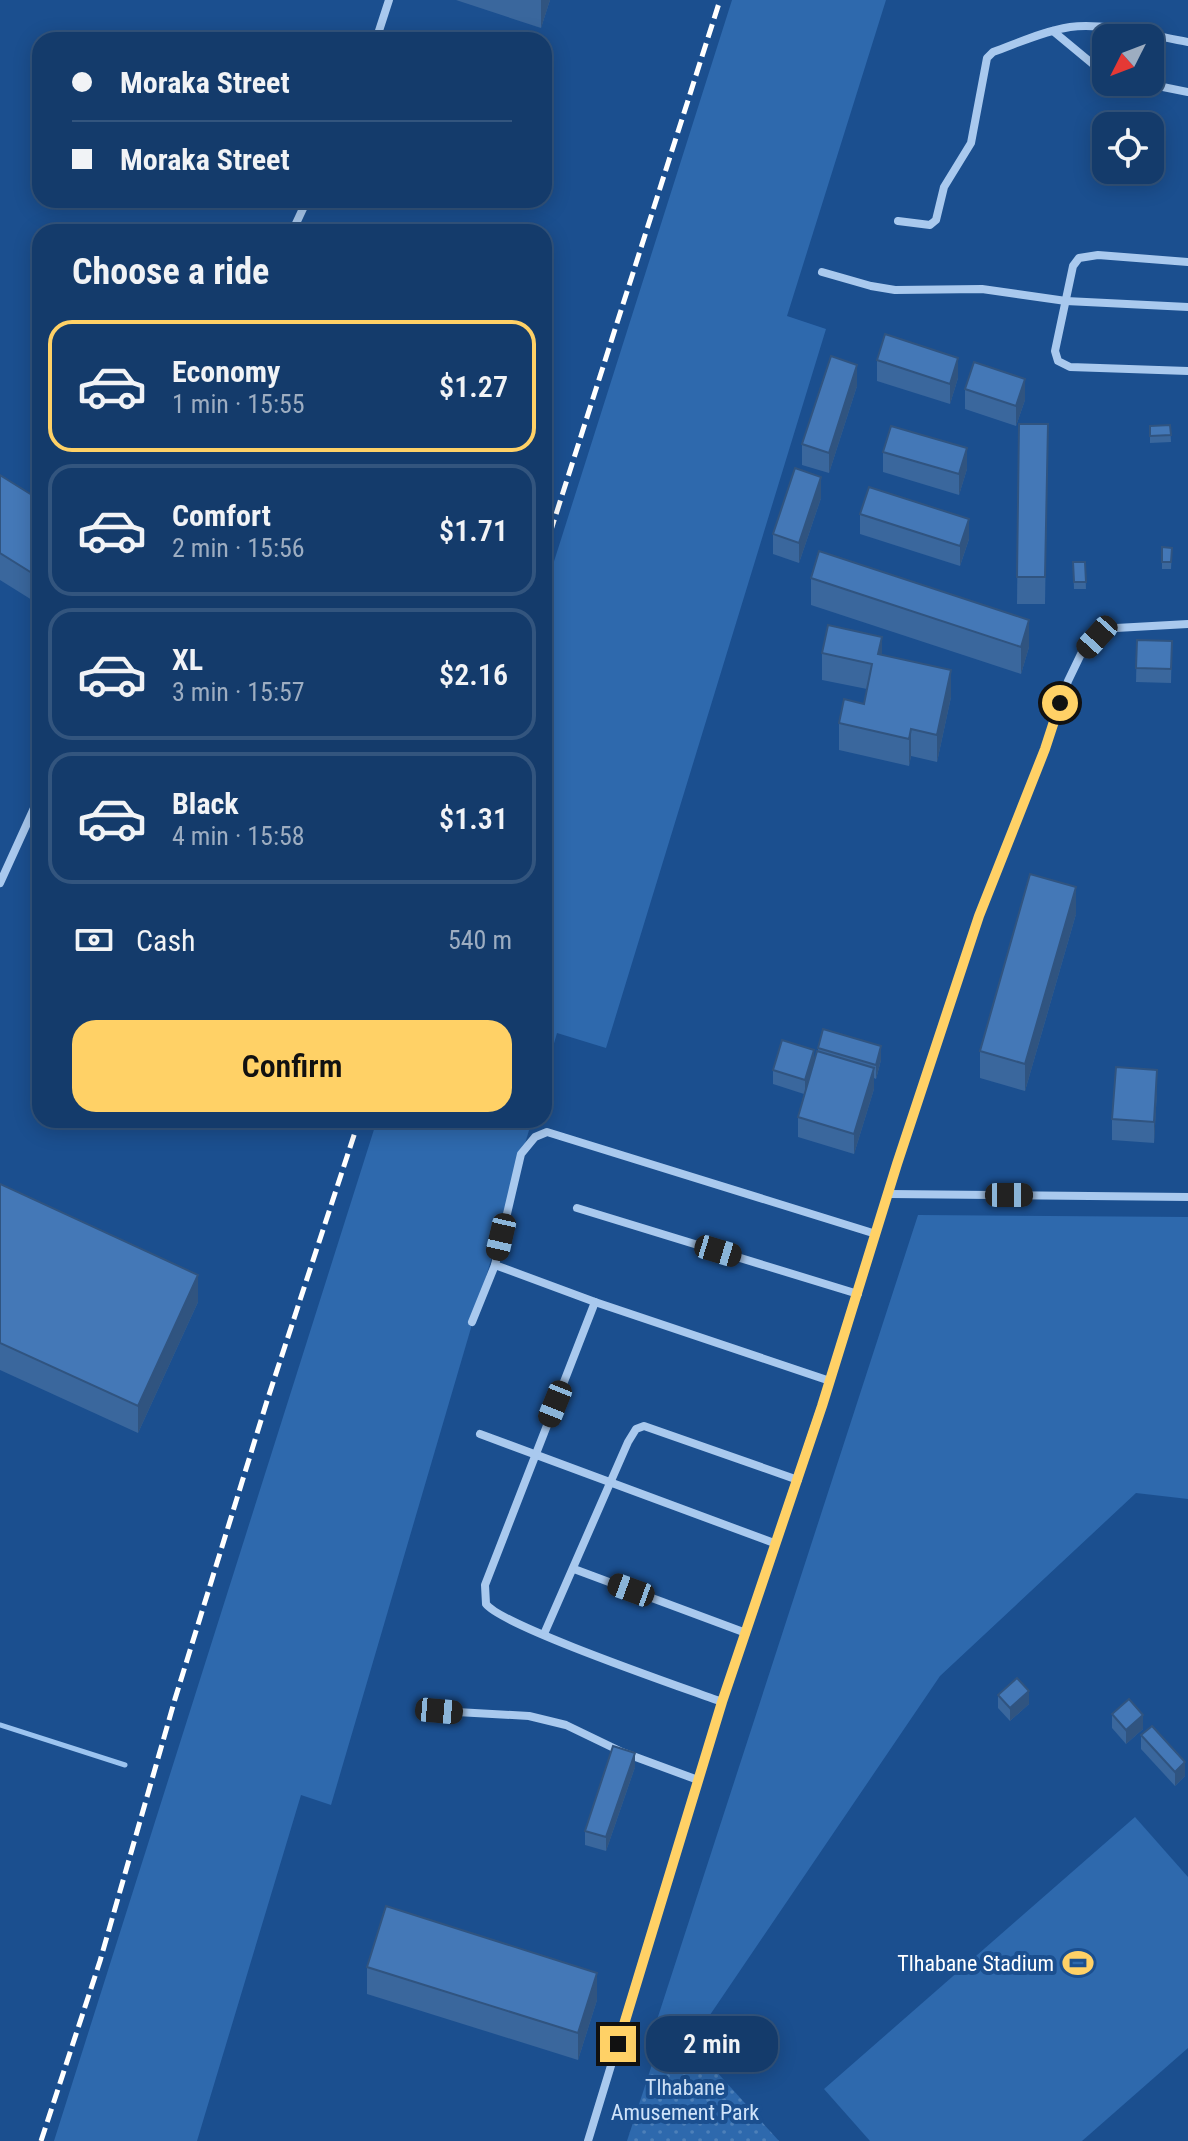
<!DOCTYPE html>
<html lang="en">
<head>
<meta charset="utf-8">
<style>
  :root { --surface:#143b6b; --page:#214673; --text:#f1f3f6; --muted:#9dadc1; --line:#33557e; --accent:#ffd166 }
  body { margin:0; font-family:"Roboto Condensed",sans-serif; background:var(--page); color:var(--text); height:100vh; display:flex; flex-direction:column; font-size:30px; white-space:nowrap }
  * { box-sizing:border-box; margin:0 }
  p { font-size:26px; color:var(--muted) }
  .icon { flex:none; width:44px; height:44px; fill:none; stroke:currentColor; stroke-width:2; stroke-linecap:round; stroke-linejoin:round }
  .map { position:relative; flex:1; overflow:hidden }
  .details { position:absolute; left:32px; top:224px; width:520px; height:904px; display:flex; flex-direction:column; background:var(--surface); border-radius:24px; box-shadow:0 4px 20px #0003,0 0 0 2px var(--line) }
  .details>* { flex:none }
  .banner { position:absolute; left:32px; top:32px; width:520px; height:176px; border-radius:24px; box-shadow:0 4px 20px #0003,0 0 0 2px var(--line); display:grid; align-content:center; height:176px; padding:0 40px; background:var(--surface) }
  .needle { width:52px; rotate:228deg }
  .fabs { position:absolute; left:1092px; top:24px; display:grid; gap:16px }
  .fabs a { display:grid; place-items:center; width:72px; height:72px; border-radius:16px; background:var(--surface); box-shadow:0 4px 20px #0003,0 0 0 2px var(--line); font-size:40px }
  .end { position:absolute; width:36px; height:36px; margin:-18px; border:10px solid #ffd166; background:#111; box-shadow:0 0 0 4px #111 }
  .from { border-radius:50% }
  .bubble { position:absolute; height:56px; border-radius:24px; background:var(--surface); box-shadow:0 4px 20px #0003,0 0 0 2px var(--line); font-size:26px; font-weight:600; line-height:56px; text-align:center }
  .car { position:absolute; width:24px; height:48px; margin:-24px -12px; border-radius:10px; box-shadow:0 0 6px 2px #0007; background:linear-gradient(#222 24%,#8ab4d8 0 40%,#222 0 76%,#8ab4d8 0 86%,#222 0) }
  .banner b { display:flex; align-items:center; gap:28px; height:76px; font-size:30px }
  .banner b+b { border-top:2px solid var(--line) }
  .banner i { width:20px; height:20px; background:var(--text) }
  ul { padding:0; list-style:none }
  li { display:flex; align-items:center; gap:24px; height:132px; margin:0 16px 12px; padding:0 24px; border:4px solid var(--line); border-radius:24px }
  li div { flex:1 }
  li b { display:block; font-size:30px }
  li em { font-style:normal; font-weight:600 }
  li.selected { border-color:var(--accent) }
  li>.icon { width:72px; height:72px; stroke-width:1.5 }
  h2 { padding:0 40px; font-size:36px; line-height:96px }
  .pay { display:flex; align-items:center; gap:20px; height:88px; padding:0 40px; font-size:30px }
  .pay p { margin-inline-start:auto }
  .action { display:flex; gap:16px; margin-top:auto; padding:16px 40px }
  .action a { flex:1; height:92px; border-radius:24px; background:var(--accent); color:#111; font-size:32px; font-weight:600; line-height:92px; text-align:center }
  .map>svg:first-child { display:block }
</style>
</head>
<body>
<div class="map">
<svg width="1188" height="2141" viewBox="0 0 1188 2141">
  <defs>
    <pattern id="park-dots" width="8" height="8" patternUnits="userSpaceOnUse" patternTransform="scale(2)"><rect width="8" height="8" fill="#2e69ad"/><path d="M2 2h.1M6 6h.1" fill="none" stroke="#4d80b9" stroke-width="1.8" stroke-linecap="round"/></pattern>
  </defs>
  <rect width="100%" height="100%" fill="#1b4f8f"/>
  <!-- grass -->
  <g fill="#2e69ad">
    <polygon points="732,0 886,0 787,316 826,329 606,1048 557,1033 544,1078 544,593"/>
    <polygon points="377,1120 532,1120 331,1805 301,1795 197,2141 54,2141"/>
    <polygon points="918,1215 1188,1217 1188,1499 1136,1493 940,1676 693,2040 655,2026"/>
    <polygon points="1135,1817 1188,1877 1188,2048 1082,2141 870,2141 824,2089"/>
  </g>
  <!-- park -->
  <polygon fill="url(#park-dots)" points="661,2037 696,2049 779,2141 627,2141"/>
  <g fill="none" stroke-linecap="round" stroke-linejoin="round">
    <!-- stream -->
    <polyline stroke="#9cc4f0" stroke-width="5" points="0,1725 125,1765"/>
    <!-- minor -->
    <g stroke="#a9c9ee" stroke-width="8">
      <polyline points="1053,31 1094,65 1106,70"/>
      <polyline points="376,40 389,0"/>
      <polyline points="1138,82 1188,92"/>
      <path d="M898,221l32,4 6,-5 8,-33 27,-44 16,-85 6,-6c25,-9 51,-21 77,-25 34,-5 84,9 118,15"/>
      <polyline points="292,232 307,200"/>
      <polyline points="1188,262 1098,255 1079,258 1073,266 1055,351 1058,361 1070,367 1188,371"/>
      <polyline points="822,272 871,286 895,290 982,289 1066,301 1188,307"/>
      <polyline points="0,883 40,795"/>
      <polyline points="889,1194 1188,1197"/>
      <polyline points="577,1208 858,1294"/>
      <polyline points="495,1265 595,1302 830,1381"/>
      <path d="M595,1302l-110,283 1,19c16,22 198,84 236,98"/>
      <polyline points="472,1322 495,1265 521,1154 535,1137 547,1132 876,1234"/>
      <polyline points="480,1434 774,1543"/>
      <polyline points="574,1569 746,1633"/>
      <polyline points="544,1634 628,1442 636,1429 644,1426 798,1480"/>
      <polyline points="439,1711 529,1716 566,1725 622,1752 698,1780"/>
      <polyline points="588,2141 722,1702 830,1381 897,1164 979,916 1045,749 1068,681 1081,654 1097,637 1116,628 1188,624"/>
    </g>
    <!-- rail -->
    <g stroke="#fff" stroke-width="5" stroke-dasharray="14 6" stroke-linecap="butt">
      <polyline points="544,552 720,0"/>
      <polyline points="41,2141 100,1961 175,1699 267,1401 359,1120"/>
    </g>
  </g>
  <!-- wall -->
  <g fill="#3a679d">
    <polygon points="456,0 550,0 541,28"/>
    <polygon points="877,360 958,378 950,404 877,381"/>
    <polygon points="857,386 829,473 802,465 802,444"/>
    <polygon points="965,389 1025,400 1016,426 965,409"/>
    <polygon points="1019,424 1048,424 1045,604 1017,604"/>
    <polygon points="1170,425 1171,442 1150,443 1150,426"/>
    <polygon points="883,452 967,469 959,495 883,472"/>
    <polygon points="0,475 40,500 40,605 0,580"/>
    <polygon points="821,498 799,563 773,554 773,534"/>
    <polygon points="860,514 969,539 960,566 860,534"/>
    <polygon points="1162,547 1172,548 1171,569 1162,569"/>
    <polygon points="1073,562 1085,562 1086,589 1074,589"/>
    <polygon points="811,578 1029,647 1021,674 811,605"/>
    <polygon points="1137,640 1172,641 1171,683 1136,682"/>
    <polygon points="822,653 882,655 951,697 937,762 911,756 909,766 839,750 839,723 864,704 867,689 822,680"/>
    <polygon points="1076,914 1025,1091 980,1078 980,1051"/>
    <polygon points="818,1048 881,1060 876,1079 874,1078 874,1089 854,1154 798,1137 798,1117 804,1094 773,1084 773,1070 814,1061 818,1052"/>
    <polygon points="1157,1091 1154,1143 1112,1140 1112,1119"/>
    <polygon points="0,1184 198,1302 138,1433 0,1370"/>
    <polygon points="998,1695 1029,1704 1010,1721 998,1708"/>
    <polygon points="1112,1714 1143,1729 1126,1744 1112,1728"/>
    <polygon points="1141,1735 1185,1776 1175,1786 1141,1749"/>
    <polygon points="635,1767 606,1851 585,1845 585,1831"/>
    <polygon points="367,1967 597,2000 578,2060 367,1994"/>
  </g>
  <!-- shaded-wall -->
  <g fill="#305480">
    <polygon points="541,0 550,0 541,28"/>
    <polygon points="958,358 958,378 950,404 950,384"/>
    <polygon points="857,365 857,386 829,473 829,453"/>
    <polygon points="1025,379 1025,400 1016,426 1016,406"/>
    <polygon points="967,448 967,469 959,495 959,474"/>
    <polygon points="821,477 821,498 799,563 799,543"/>
    <polygon points="969,519 969,539 960,566 960,546"/>
    <polygon points="1029,620 1029,647 1021,674 1021,647"/>
    <polygon points="882,637 882,664 878,654"/>
    <polygon points="951,670 951,697 937,762 937,735"/>
    <polygon points="911,729 911,756 909,766 909,739"/>
    <polygon points="1076,887 1076,914 1025,1091 1025,1064"/>
    <polygon points="881,1046 881,1060 876,1079 876,1065"/>
    <polygon points="814,1050 814,1064 805,1094 805,1080"/>
    <polygon points="874,1068 874,1089 854,1154 854,1134"/>
    <polygon points="1157,1070 1157,1091 1154,1143 1154,1122"/>
    <polygon points="198,1275 198,1302 138,1433 138,1406"/>
    <polygon points="1029,1691 1029,1704 1010,1721 1010,1708"/>
    <polygon points="1143,1715 1143,1729 1126,1744 1126,1730"/>
    <polygon points="635,1753 635,1767 606,1851 606,1837"/>
    <polygon points="1185,1762 1185,1776 1175,1786 1175,1772"/>
    <polygon points="597,1973 597,2000 578,2060 578,2033"/>
  </g>
  <!-- building -->
  <g fill="#4478b7" stroke="#305480" stroke-width="2">
    <polygon points="885,334 958,358 950,384 877,360"/>
    <polygon points="831,356 857,365 829,453 802,444"/>
    <polygon points="974,362 1025,379 1016,406 965,389"/>
    <polygon points="1019,424 1048,424 1045,577 1017,577"/>
    <polygon points="1170,425 1171,435 1150,436 1150,426"/>
    <polygon points="891,426 967,448 959,474 883,452"/>
    <polygon points="795,468 821,477 799,543 773,534"/>
    <polygon points="0,475 40,500 40,578 0,553"/>
    <polygon points="869,487 969,519 960,546 860,514"/>
    <polygon points="1162,547 1172,548 1171,562 1162,562"/>
    <polygon points="819,551 1029,620 1021,647 811,578"/>
    <polygon points="1073,562 1085,562 1086,582 1074,582"/>
    <polygon points="828,625 882,637 878,654 951,670 937,735 911,729 909,739 839,723 844,699 864,704 872,664 822,653"/>
    <polygon points="1137,640 1172,641 1171,669 1136,668"/>
    <polygon points="1030,874 1076,887 1025,1064 980,1051"/>
    <polygon points="823,1029 881,1046 876,1065 818,1048"/>
    <polygon points="782,1040 814,1050 805,1080 773,1070"/>
    <polygon points="817,1051 874,1068 854,1134 798,1117"/>
    <polygon points="1116,1067 1157,1070 1154,1122 1112,1119"/>
    <polygon points="0,1184 198,1275 138,1406 0,1343"/>
    <polygon points="1017,1678 1029,1691 1010,1708 998,1695"/>
    <polygon points="1129,1699 1143,1715 1126,1730 1112,1714"/>
    <polygon points="1152,1726 1185,1762 1175,1772 1141,1735"/>
    <polygon points="613,1746 635,1753 606,1837 585,1831"/>
    <polygon points="386,1906 597,1973 578,2033 367,1967"/>
  </g>
  <g fill="none" stroke-linecap="round" stroke-linejoin="round">
    <!-- route -->
    <polyline stroke="#ffd166" stroke-width="10" points="618,2044 722,1702 822,1406 897,1164 979,916 1045,749 1060,703"/>
  </g>
  <!-- icons -->
  <defs>
    <g id="stadium-bare" transform="scale(2.4)"><path d="M0-5a6.5 5 0 1 0 0 10a6.5 5 0 1 0 0-10ZM-3.5-1.8h7v3.6h-7Z" fill="#ffd166" stroke="#1b4f8f" stroke-width="2.5" paint-order="stroke"/></g>
  </defs>
  <g fill-rule="evenodd">
    <use href="#stadium-bare" x="1078" y="1963"/>
  </g>
  <g text-anchor="middle" dominant-baseline="central" stroke-width="8" stroke-linejoin="round" paint-order="stroke">
    <!-- poi labels -->
    <g font-size="22" fill="#fff" stroke="#1b4f8f" text-anchor="end">
      <text x="1054" y="1963">Tlhabane Stadium</text>
    </g>
    <!-- park labels -->
    <g font-size="22" fill="#cfe3fa" stroke="#1b4f8f">
      <text x="685" y="2087">Tlhabane<tspan x="685" dy="25">Amusement Park</tspan></text>
    </g>
  </g>
</svg>
<div class="fabs">
<a><svg class="needle" viewBox="-14 -14 28 28"><path d="M0-13l5 13h-10z" fill="#e53935"/><path d="M0 13l5-13h-10z" fill="#9dadc1"/></svg></a>
<a><svg class="icon" aria-label="locate" viewBox="0 0 24 24"><circle cx="12" cy="12" r="6"/><path d="M12 2v4M12 18v4M2 12h4M18 12h4"/></svg></a>
</div>
<i class="end from" style="left:1060px;top:703px"></i>
<i class="end" style="left:618px;top:2044px"></i>
<div class="bubble" style="left:646px;top:2016px;width:132px">2 min</div>
<i class="car" style="left:1097px;top:637px;rotate:222deg"></i>
<i class="car" style="left:1009px;top:1195px;rotate:90deg"></i>
<i class="car" style="left:501px;top:1237px;rotate:193deg"></i>
<i class="car" style="left:718px;top:1251px;rotate:107deg"></i>
<i class="car" style="left:555px;top:1404px;rotate:202deg"></i>
<i class="car" style="left:631px;top:1590px;rotate:290deg"></i>
<i class="car" style="left:439px;top:1711px;rotate:95deg"></i>
<div class="banner">
<b><i class="from"></i>Moraka Street</b>
<b><i></i>Moraka Street</b>
</div>
<section class="details">
<h2>Choose a ride</h2>
<ul>
<li class="selected"><svg class="icon" aria-label="car" viewBox="0 0 24 24"><path d="M5 17H2v-5l4-1 3-4h7l3 4 3 1v5h-3M9 17h6M6 11h13"/><circle cx="7" cy="17" r="2"/><circle cx="17" cy="17" r="2"/></svg><div><b>Economy</b><p>1 min · 15:55</p></div><em>$1.27</em></li>
<li><svg class="icon" aria-label="car" viewBox="0 0 24 24"><path d="M5 17H2v-5l4-1 3-4h7l3 4 3 1v5h-3M9 17h6M6 11h13"/><circle cx="7" cy="17" r="2"/><circle cx="17" cy="17" r="2"/></svg><div><b>Comfort</b><p>2 min · 15:56</p></div><em>$1.71</em></li>
<li><svg class="icon" aria-label="car" viewBox="0 0 24 24"><path d="M5 17H2v-5l4-1 3-4h7l3 4 3 1v5h-3M9 17h6M6 11h13"/><circle cx="7" cy="17" r="2"/><circle cx="17" cy="17" r="2"/></svg><div><b>XL</b><p>3 min · 15:57</p></div><em>$2.16</em></li>
<li><svg class="icon" aria-label="car" viewBox="0 0 24 24"><path d="M5 17H2v-5l4-1 3-4h7l3 4 3 1v5h-3M9 17h6M6 11h13"/><circle cx="7" cy="17" r="2"/><circle cx="17" cy="17" r="2"/></svg><div><b>Black</b><p>4 min · 15:58</p></div><em>$1.31</em></li>
</ul>
<div class="pay"><svg class="icon" aria-label="cash" viewBox="0 0 24 24"><path d="M3 7h18v10H3z"/><circle cx="12" cy="12" r="2"/></svg>Cash<p>540 m</p></div>
<div class="action"><a>Confirm</a></div>
</section>
</div>
</body>
</html>
